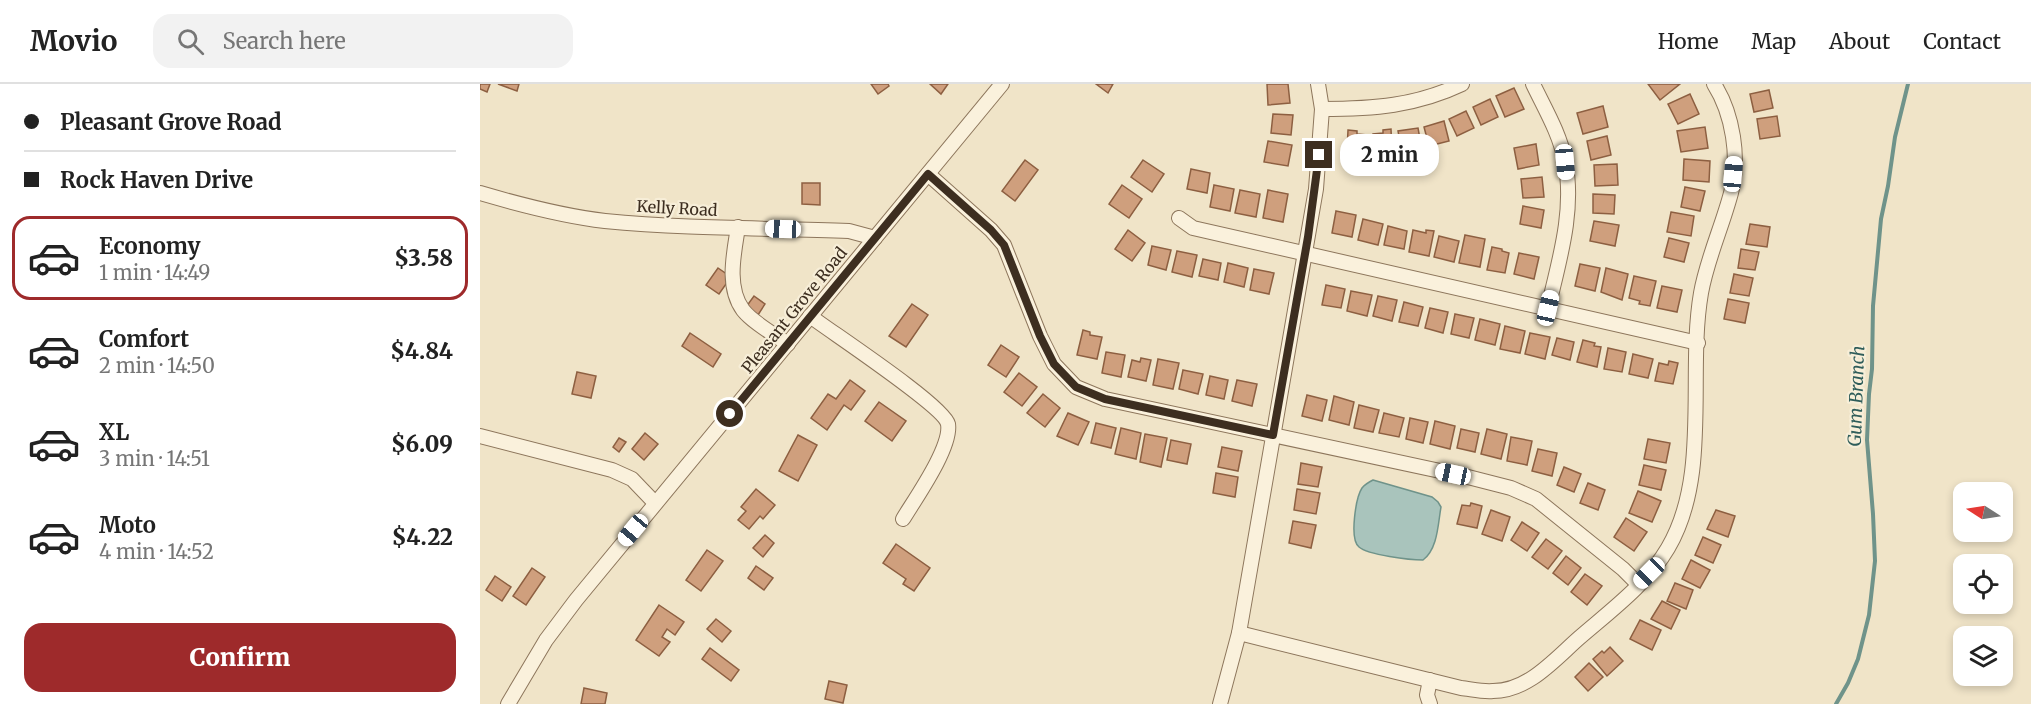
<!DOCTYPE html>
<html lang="en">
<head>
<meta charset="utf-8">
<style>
  :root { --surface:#fff; --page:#f2f2f2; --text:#222; --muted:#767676; --line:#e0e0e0; --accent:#9e2a2b }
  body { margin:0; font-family:Merriweather,serif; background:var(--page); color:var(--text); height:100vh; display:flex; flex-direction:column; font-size:22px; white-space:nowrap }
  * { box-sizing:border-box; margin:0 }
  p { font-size:20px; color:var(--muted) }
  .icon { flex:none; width:33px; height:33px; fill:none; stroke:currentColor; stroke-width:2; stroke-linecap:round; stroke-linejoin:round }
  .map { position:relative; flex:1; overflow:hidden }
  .details { display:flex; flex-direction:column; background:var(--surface); width:480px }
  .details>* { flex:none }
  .banner { display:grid; align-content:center; height:132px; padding:0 24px; background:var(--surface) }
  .needle { width:39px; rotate:282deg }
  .buttons { position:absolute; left:1473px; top:398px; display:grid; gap:12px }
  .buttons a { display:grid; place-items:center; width:60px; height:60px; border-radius:12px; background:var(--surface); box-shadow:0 3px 9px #0003; font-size:30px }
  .end { position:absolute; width:27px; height:27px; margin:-14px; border:8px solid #3d2e20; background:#fff; box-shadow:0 0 0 3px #fff }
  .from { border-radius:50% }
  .bubble { position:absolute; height:42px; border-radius:18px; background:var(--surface); box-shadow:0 3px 9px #0003; font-size:20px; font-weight:800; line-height:42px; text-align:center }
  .car { position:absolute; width:18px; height:36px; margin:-18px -9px; border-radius:8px; box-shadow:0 0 4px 2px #0007; background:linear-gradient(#fff 24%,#345 0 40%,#fff 0 76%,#345 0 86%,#fff 0) }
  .banner b { display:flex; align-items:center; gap:21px; height:57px; font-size:22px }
  .banner b+b { border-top:2px solid var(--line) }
  .banner i { width:15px; height:15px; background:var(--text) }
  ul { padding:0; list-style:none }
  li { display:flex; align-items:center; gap:18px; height:84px; margin:0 12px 9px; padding:0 12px; border:3px solid transparent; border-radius:18px }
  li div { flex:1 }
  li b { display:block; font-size:22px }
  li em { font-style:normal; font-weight:800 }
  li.current { border-color:var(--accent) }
  li>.icon { width:54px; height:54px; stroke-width:1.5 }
  .button { display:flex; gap:12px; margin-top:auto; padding:12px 24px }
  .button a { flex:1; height:69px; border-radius:18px; background:var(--accent); color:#fff; font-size:24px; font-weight:800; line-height:69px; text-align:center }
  header { display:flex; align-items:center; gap:36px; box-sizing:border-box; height:84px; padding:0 30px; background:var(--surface); border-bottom:2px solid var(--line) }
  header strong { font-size:28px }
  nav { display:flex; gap:33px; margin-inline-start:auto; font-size:21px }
  .search { width:420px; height:54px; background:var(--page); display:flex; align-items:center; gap:15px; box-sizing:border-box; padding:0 21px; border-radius:18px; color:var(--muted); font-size:22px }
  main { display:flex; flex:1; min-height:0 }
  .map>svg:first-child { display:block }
</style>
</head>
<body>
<header>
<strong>Movio</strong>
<div class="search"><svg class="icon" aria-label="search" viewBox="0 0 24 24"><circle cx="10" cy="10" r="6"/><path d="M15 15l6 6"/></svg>Search here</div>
<nav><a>Home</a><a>Map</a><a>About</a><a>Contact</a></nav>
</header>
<main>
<section class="details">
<div class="banner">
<b><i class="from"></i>Pleasant Grove Road</b>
<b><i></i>Rock Haven Drive</b>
</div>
<ul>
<li class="current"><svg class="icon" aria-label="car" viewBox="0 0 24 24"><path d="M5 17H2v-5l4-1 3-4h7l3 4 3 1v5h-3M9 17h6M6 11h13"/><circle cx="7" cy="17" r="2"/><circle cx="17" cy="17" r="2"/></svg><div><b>Economy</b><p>1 min · 14:49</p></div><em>$3.58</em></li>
<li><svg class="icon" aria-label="car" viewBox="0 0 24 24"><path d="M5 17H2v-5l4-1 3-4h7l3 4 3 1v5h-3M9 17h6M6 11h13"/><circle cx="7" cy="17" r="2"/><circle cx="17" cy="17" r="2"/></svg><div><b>Comfort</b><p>2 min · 14:50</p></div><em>$4.84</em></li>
<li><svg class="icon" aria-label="car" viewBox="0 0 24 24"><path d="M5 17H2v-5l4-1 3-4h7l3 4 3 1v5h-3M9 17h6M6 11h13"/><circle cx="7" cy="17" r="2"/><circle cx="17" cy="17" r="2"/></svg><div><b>XL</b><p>3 min · 14:51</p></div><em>$6.09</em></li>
<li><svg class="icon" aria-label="car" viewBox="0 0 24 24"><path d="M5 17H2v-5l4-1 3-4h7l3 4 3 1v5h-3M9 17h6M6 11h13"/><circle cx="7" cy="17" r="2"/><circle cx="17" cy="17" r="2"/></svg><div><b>Moto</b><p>4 min · 14:52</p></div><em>$4.22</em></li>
</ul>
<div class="button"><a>Confirm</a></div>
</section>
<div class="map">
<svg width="1551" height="620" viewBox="0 0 1551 620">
  <rect width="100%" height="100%" fill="#f0e4c8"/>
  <!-- water -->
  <path fill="#a9c4bc" stroke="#6f938a" stroke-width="1.5" d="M893,396l59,17 6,5 3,5c-3,16 -3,42 -18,53 -13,0 -55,-5 -64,-13 -10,-8 -3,-50 3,-59 3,-4 7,-6 11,-8z"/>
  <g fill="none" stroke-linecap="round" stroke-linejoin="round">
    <!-- stream -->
    <polyline stroke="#6f938a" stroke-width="4" points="1356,620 1368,599 1378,575 1389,531 1395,477 1393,430 1387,356 1389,310 1392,285 1393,222 1401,135 1408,102 1415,53 1428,0"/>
  </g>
  <!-- building -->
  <g fill="#cf9f7d" stroke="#8d5f41" stroke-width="1.5">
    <polygon points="0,0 10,0 7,8 0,5"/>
    <polygon points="18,0 39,0 37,7"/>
    <polygon points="391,0 408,0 409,2 398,10"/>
    <polygon points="450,0 468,0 461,10"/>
    <polygon points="616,0 633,0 628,9"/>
    <polygon points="787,0 808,0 810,19 788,21"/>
    <polygon points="1168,0 1200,0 1180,16"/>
    <polygon points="1034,4 1044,25 1025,33 1016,12"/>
    <polygon points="1289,6 1293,24 1274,28 1270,10"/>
    <polygon points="1210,10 1219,30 1198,40 1188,20"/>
    <polygon points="1010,15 1018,33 1001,41 993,23"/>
    <polygon points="1123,22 1128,43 1103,50 1097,29"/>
    <polygon points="986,27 994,44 977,52 969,35"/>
    <polygon points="793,30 813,31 811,51 791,49"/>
    <polygon points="1297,32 1300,52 1280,55 1277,35"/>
    <polygon points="964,37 969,57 949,62 944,43"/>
    <polygon points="1225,43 1228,64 1201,68 1197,47"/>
    <polygon points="938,44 942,66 922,69 918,47"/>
    <polygon points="911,45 912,68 894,69 893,50 903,49 903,46"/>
    <polygon points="868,46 877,47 877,50 887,51 886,69 867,68"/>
    <polygon points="1127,52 1131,71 1111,76 1107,57"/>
    <polygon points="788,57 812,61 808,82 784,78"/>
    <polygon points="1056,60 1059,81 1038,85 1034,64"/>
    <polygon points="1204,75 1230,77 1229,98 1203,96"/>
    <polygon points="545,76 558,86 535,117 522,107"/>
    <polygon points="663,76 684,90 672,108 651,93"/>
    <polygon points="1137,80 1138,101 1115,102 1114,81"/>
    <polygon points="711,85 730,89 727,109 707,105"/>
    <polygon points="1062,93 1064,113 1043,114 1041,95"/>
    <polygon points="322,99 340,99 340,121 322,120"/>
    <polygon points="642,101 662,115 649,134 629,120"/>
    <polygon points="734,101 754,105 750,127 730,123"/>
    <polygon points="1205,103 1225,107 1220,127 1201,123"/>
    <polygon points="760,106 780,110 776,133 755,129"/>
    <polygon points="788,106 808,110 803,138 783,134"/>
    <polygon points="1113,110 1135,111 1134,130 1113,129"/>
    <polygon points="1043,122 1064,126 1061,144 1040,140"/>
    <polygon points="856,127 876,131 872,153 852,149"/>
    <polygon points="1191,128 1214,132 1211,152 1187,148"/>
    <polygon points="883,135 903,140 898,161 878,156"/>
    <polygon points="1114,137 1139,141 1135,162 1110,157"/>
    <polygon points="1270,140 1290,143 1287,163 1266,160"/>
    <polygon points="908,142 927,147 924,165 904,161"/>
    <polygon points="648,146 665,159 652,177 635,165"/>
    <polygon points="933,146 946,149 946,146 954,147 949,172 929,168"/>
    <polygon points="985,151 1005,155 1000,183 979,179"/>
    <polygon points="959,152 979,157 974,178 954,173"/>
    <polygon points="1189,154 1209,159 1204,178 1184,173"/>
    <polygon points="672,162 691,166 686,186 668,181"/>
    <polygon points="1012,163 1022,165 1022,167 1029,169 1025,189 1007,186"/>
    <polygon points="1261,165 1279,168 1275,186 1258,184"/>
    <polygon points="697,167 717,171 712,193 692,188"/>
    <polygon points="1039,169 1059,173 1054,195 1034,190"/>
    <polygon points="723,175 741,179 738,196 719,192"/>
    <polygon points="748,179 768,184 764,203 744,198"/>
    <polygon points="1100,180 1120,184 1115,207 1095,202"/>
    <polygon points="238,184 251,193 239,210 226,201"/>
    <polygon points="1126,184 1148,190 1142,216 1121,208"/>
    <polygon points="774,185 794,189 789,210 770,206"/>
    <polygon points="1254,190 1273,194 1269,212 1250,209"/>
    <polygon points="1154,192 1176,197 1170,222 1159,220 1160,217 1149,214"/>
    <polygon points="846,201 865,205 861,224 842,221"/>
    <polygon points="1182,202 1202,206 1197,228 1177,224"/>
    <polygon points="871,207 892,211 887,232 867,227"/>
    <polygon points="274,212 285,220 278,231 266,223"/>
    <polygon points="898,212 917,216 912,237 893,232"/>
    <polygon points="1248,215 1269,219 1265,239 1244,235"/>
    <polygon points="924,218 943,223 938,242 919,238"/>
    <polygon points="432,220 448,231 426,263 409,252"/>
    <polygon points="950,224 968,228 963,249 945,244"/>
    <polygon points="975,230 994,234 989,254 971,250"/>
    <polygon points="1000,235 1020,240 1015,261 995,256"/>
    <polygon points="1025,242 1045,247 1040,269 1020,265"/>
    <polygon points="603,246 610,248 610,251 622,253 617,275 597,271"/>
    <polygon points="210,249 241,270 233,283 202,262"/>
    <polygon points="1050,249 1070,253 1065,275 1045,270"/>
    <polygon points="1077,254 1094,258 1090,276 1072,271"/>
    <polygon points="1103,256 1115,259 1114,262 1121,263 1117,283 1097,278"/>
    <polygon points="521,261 539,273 526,293 508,281"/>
    <polygon points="1128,264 1146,268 1142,288 1124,285"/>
    <polygon points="626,268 645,271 641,293 622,289"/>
    <polygon points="1153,270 1173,275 1168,294 1149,290"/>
    <polygon points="661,274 671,276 666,297 648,293 652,276 660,278"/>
    <polygon points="678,275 699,279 693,305 673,301"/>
    <polygon points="1189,277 1198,279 1193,300 1175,297 1179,279 1188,281"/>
    <polygon points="703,286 723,290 718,310 699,305"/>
    <polygon points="97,288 116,292 111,314 92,310"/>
    <polygon points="539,289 557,303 542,322 524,308"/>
    <polygon points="730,292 748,296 744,315 726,311"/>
    <polygon points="370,296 385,307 371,326 364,321 347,346 331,334 348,310 356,315"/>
    <polygon points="757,296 777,300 772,322 752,317"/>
    <polygon points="563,310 580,324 565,343 547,329"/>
    <polygon points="827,311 847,316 842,337 822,332"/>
    <polygon points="854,312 874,318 869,341 849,336"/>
    <polygon points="399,318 426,337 412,357 385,337"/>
    <polygon points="879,321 899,326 893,348 874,344"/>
    <polygon points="588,329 609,338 598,361 577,352"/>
    <polygon points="904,329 924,334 919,353 899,349"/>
    <polygon points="930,334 948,338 943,359 926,355"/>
    <polygon points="955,337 975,342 970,365 950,360"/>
    <polygon points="616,339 636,344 631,364 611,359"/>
    <polygon points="641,344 661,349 656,375 635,370"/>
    <polygon points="981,345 999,349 995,368 977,364"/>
    <polygon points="1007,345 1027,350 1021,375 1001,370"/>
    <polygon points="165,349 178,360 164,376 152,365"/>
    <polygon points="665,350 687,354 681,383 660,378"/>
    <polygon points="318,351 337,361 318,397 299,387"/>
    <polygon points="1031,353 1052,357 1047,381 1027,377"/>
    <polygon points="139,354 146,358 139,368 133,363"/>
    <polygon points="1168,355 1190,359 1186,379 1164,375"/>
    <polygon points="691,356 711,360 707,380 687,376"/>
    <polygon points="742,363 762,367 758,387 738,383"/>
    <polygon points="1058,365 1077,369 1072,392 1052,387"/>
    <polygon points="821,379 842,383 838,403 818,400"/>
    <polygon points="1164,381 1186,386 1181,406 1159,401"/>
    <polygon points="1084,383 1101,390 1094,408 1077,401"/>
    <polygon points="736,389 758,393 755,413 733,409"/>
    <polygon points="1108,399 1125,406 1118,426 1100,419"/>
    <polygon points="276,405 295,421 283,435 280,432 269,445 258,436 266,427 261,423"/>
    <polygon points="817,405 840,409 836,430 814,426"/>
    <polygon points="1158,407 1181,417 1172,438 1149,429"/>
    <polygon points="991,419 1002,422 997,444 977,440 982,421 990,422"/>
    <polygon points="1011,426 1030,433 1022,457 1002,450"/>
    <polygon points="1236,426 1255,432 1248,453 1227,445"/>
    <polygon points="1146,434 1167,448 1154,467 1134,453"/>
    <polygon points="813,437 836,441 831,464 809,459"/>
    <polygon points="1042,438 1059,449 1047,467 1031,456"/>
    <polygon points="285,451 294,459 283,473 273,464"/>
    <polygon points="1223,453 1241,461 1233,479 1215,471"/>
    <polygon points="1066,455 1082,467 1068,485 1052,473"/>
    <polygon points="416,460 450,484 434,507 423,500 426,495 403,479"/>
    <polygon points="227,466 243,477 221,507 206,496"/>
    <polygon points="1086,472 1101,484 1088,501 1073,489"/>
    <polygon points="1211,476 1230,486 1220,504 1202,495"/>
    <polygon points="276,482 293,494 284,506 268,494"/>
    <polygon points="52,484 65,493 46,521 33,512"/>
    <polygon points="1105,490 1122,502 1107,521 1091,508"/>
    <polygon points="15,492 31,503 22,517 6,506"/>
    <polygon points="1195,499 1213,506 1206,525 1187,517"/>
    <polygon points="1182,517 1200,526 1191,545 1171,535"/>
    <polygon points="179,521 204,538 195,551 187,545 182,553 190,558 179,572 156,556"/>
    <polygon points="236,535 251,547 242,558 227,545"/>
    <polygon points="1160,536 1181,546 1172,566 1150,555"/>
    <polygon points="1130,563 1143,577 1127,592 1113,575 1122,567 1124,569"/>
    <polygon points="230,564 259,586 251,597 222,575"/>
    <polygon points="1109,579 1123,593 1108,607 1095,593"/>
    <polygon points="349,597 367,601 363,619 345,615"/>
    <polygon points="104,604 127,609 125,620 101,620"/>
  </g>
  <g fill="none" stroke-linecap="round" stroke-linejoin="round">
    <!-- minor casing -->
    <g stroke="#8d765c" stroke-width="16">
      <g id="minor">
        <path d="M1053,0c12,25 27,50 32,77 10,49 -6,100 -17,147"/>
        <path d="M842,25c51,0 94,-3 140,-25"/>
        <polyline points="448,90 511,146 524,161 560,252 574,280 596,303 625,315 988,393 1031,404 1056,415 1143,485 1158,500"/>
        <path d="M0,109c41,12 83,23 125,28 81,8 163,7 244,10l26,7"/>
        <polyline points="699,134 713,144 1218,259"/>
        <path d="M258,143c-4,26 -12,60 5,83 9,12 32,25 45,34"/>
        <path d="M330,232c21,16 134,90 138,108 4,23 -33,75 -45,95"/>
        <polyline points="0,352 132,386 152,395 175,419"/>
        <path d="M759,549l222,55c10,1 21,4 32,3 35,0 61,-31 86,-53 31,-27 68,-54 89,-90 43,-73 19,-174 33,-255 6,-34 21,-66 30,-100 9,-35 2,-79 -17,-109"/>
        <polyline points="28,620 66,556 96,516 522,0"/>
        <polyline points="740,620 759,549 836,105 842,25 838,0"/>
        <polyline points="950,620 947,611 950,596"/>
      </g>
    </g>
    <!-- minor -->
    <use href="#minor" stroke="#faf1dc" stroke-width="14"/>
  </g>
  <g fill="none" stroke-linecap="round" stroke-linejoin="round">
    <!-- route -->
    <polyline stroke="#3d2e20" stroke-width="8" points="250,330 448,90 511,146 524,161 560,252 574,280 596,303 625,315 793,351 828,153 839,71"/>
  </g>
  <g text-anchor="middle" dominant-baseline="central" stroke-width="4.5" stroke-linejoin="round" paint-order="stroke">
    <!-- street labels -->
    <g font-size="16" fill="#3d2e20" stroke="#f7eed8">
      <text transform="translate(197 124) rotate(3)">Kelly Road</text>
      <text transform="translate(314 226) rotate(-51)">Pleasant Grove Road</text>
    </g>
    <!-- water labels -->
    <g font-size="18" font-style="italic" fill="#2f5d5a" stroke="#f7eed8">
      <text transform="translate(1376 312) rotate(-88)">Gum Branch</text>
    </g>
  </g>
</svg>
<div class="buttons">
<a><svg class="needle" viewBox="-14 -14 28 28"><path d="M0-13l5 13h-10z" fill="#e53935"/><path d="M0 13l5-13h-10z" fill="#767676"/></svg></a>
<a><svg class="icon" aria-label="locate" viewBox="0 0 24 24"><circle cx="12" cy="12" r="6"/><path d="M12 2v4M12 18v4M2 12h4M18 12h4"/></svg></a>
<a><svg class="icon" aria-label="layers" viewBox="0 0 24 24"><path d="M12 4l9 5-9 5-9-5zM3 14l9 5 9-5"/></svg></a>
</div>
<i class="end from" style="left:250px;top:330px"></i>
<i class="end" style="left:839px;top:71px"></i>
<div class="bubble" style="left:860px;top:50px;width:99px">2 min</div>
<i class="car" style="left:1085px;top:78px;rotate:175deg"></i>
<i class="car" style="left:1253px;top:90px;rotate:5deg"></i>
<i class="car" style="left:303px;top:145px;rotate:272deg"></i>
<i class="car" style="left:1068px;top:224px;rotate:13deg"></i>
<i class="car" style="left:973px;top:390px;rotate:282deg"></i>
<i class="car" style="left:153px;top:446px;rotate:220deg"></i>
<i class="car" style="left:1169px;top:489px;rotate:225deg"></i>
</div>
</main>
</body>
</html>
